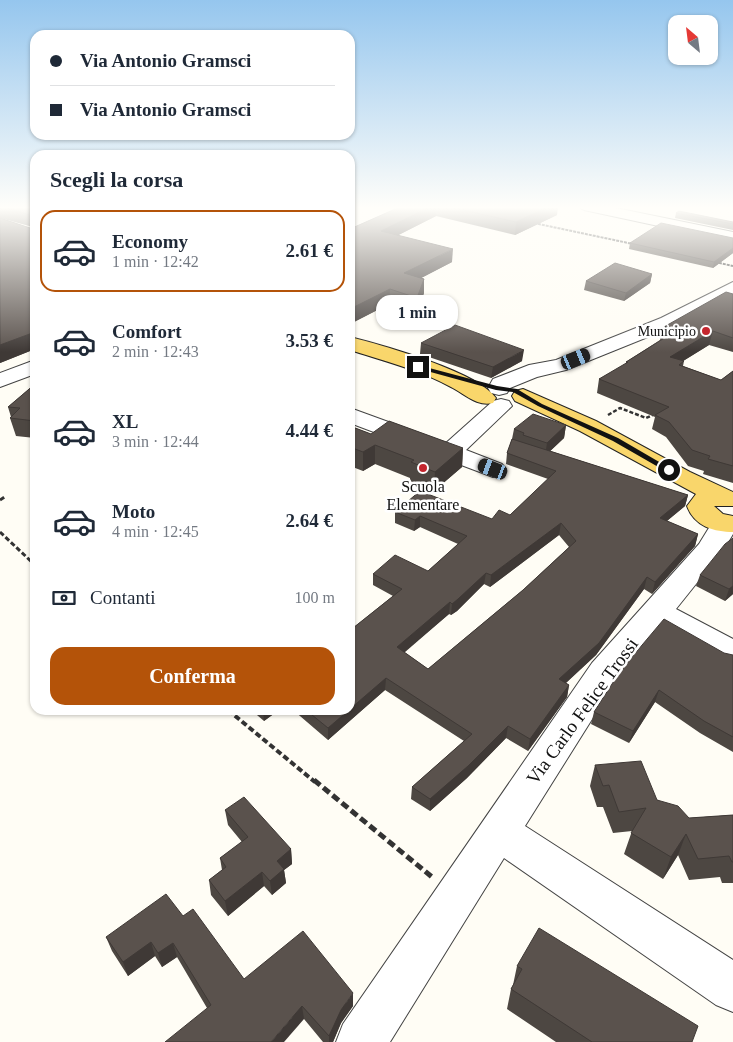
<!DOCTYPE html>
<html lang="it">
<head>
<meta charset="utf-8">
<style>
  :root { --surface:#fff; --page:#f6f6f7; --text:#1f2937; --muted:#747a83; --line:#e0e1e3; --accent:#b45309 }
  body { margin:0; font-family:Georgia,serif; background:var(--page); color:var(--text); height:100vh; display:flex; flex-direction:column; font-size:19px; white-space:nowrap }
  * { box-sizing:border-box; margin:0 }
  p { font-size:16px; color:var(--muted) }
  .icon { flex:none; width:28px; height:28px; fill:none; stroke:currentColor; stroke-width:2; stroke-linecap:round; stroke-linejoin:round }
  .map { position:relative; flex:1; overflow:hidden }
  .details { position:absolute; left:30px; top:150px; width:325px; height:565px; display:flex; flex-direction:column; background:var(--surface); border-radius:15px; box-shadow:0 1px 4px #0004 }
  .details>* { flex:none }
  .hud { position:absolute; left:30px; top:30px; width:325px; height:110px; border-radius:15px; box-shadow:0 1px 4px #0004; display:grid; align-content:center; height:110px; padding:0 20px; background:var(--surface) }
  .needle { width:32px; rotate:332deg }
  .fabs { position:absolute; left:668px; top:15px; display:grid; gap:10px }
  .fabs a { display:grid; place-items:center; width:50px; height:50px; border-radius:10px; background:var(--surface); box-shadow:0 1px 4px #0004; font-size:25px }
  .end { position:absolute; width:22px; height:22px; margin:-11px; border:6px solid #111; background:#fff; box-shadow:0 0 0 2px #fff }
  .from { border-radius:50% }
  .bubble { position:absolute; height:35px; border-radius:15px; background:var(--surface); box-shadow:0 1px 4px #0004; font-size:16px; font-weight:700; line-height:35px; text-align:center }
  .car { position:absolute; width:15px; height:30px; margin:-15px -8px; border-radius:6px; box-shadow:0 0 4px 1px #0007; background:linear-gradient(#222 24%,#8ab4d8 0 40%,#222 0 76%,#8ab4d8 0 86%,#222 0) }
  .hud b { display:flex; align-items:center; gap:18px; height:48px; font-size:19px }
  .hud b+b { border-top:1px solid var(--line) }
  .hud i { width:12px; height:12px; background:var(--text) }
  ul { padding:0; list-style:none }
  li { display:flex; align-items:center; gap:15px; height:82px; margin:0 10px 8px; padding:0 10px; border:2px solid transparent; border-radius:15px }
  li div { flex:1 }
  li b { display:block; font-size:19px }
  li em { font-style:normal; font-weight:700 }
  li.current { border-color:var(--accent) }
  li>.icon { width:45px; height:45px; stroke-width:1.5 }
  h2 { padding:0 20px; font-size:22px; line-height:60px }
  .pay { display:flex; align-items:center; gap:12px; height:55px; padding:0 20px; font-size:19px }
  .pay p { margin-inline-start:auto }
  .action { display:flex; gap:10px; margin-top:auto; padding:10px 20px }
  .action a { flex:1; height:58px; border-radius:15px; background:var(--accent); color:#fff; font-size:20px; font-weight:700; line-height:58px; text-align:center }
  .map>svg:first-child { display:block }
</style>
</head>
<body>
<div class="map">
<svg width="733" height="1042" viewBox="0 0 733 1042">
  <rect width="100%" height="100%" fill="#fffdf5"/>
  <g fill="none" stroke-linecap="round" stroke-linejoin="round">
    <!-- minor casing -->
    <g stroke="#444" stroke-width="2">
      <g id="minor">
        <polygon points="577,206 606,206 733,232 733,242 584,210"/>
        <polygon points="733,282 733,294 675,326 566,370 537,377 510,388 507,393 499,395 491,393 488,388 493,379 529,365 556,360 661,318"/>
        <polygon points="35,360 35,374 0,387 0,373"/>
        <polygon points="501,399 509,401 512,406 466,450 502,464 506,469 502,474 493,477 350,423 350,408 446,443 493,401"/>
        <polygon points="725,516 733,518 733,534 724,549 676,609 733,639 733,666 721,663 660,628 616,681 525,826 733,960 733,1012 716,1005 504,858 390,1042 336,1042 343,1024 592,663 699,544 715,518"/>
      </g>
    </g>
    <!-- major casing -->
    <g stroke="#222" stroke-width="2">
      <g id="major">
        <path d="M350,337c32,8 128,35 146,61l-3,5c-16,4 -28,-9 -42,-16 -31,-17 -67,-26 -101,-37z"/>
        <path d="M523,389l73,32 94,51 43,20v14h-19l9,8 10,2v16c-19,0 -39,-6 -46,-26l9,-12 -116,-63 -65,-30 -3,-5 3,-5z"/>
      </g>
    </g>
    <!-- path-far4 -->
    <g stroke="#333" stroke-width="2" stroke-dasharray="3 1" stroke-linecap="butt">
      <polyline points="534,223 633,244"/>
      <polyline points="715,262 733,266"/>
    </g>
    <!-- path-far3 -->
    <polyline stroke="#333" stroke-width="2.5" stroke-dasharray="4 2" stroke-linecap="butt" points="608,415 620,408 646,418 655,414"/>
    <!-- path-far2 -->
    <g stroke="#333" stroke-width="3" stroke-dasharray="5 2.5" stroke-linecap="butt">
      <polyline points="0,500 6,496"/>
      <polyline points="0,532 35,565"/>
    </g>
    <!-- path-far1 -->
    <polyline stroke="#333" stroke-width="4" stroke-dasharray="6 3" stroke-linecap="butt" points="228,710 315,782"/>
    <!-- path -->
    <polyline stroke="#333" stroke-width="5" stroke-dasharray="8 4" stroke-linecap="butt" points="314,780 432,877"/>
    <!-- minor -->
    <use href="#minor" fill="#fff" fill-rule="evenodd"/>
    <!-- major -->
    <use href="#major" fill="#f9d66b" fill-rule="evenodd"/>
  </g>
  <!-- wall -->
  <g fill="#4d4742" fill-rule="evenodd">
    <polygon points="0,206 35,206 35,349 0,363 0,218 33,229 33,227 0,218"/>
    <polygon points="402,206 550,206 557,215 515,235 436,216 398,235 452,262 421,278 424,279 424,293 417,312 389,304 354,322 350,321 350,229"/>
    <polygon points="676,213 733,222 733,230 675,218"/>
    <polygon points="733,238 733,253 713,268 629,249 630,243"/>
    <polygon points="652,274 650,283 624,301 584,290 586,281"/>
    <polygon points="733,294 733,352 709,345 683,361 684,361 683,366 721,380 733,371 733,483 703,474 704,471 688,466 666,437 652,429 655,417 597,393 599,379 626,364 626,362 660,340 662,328"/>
    <polygon points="421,343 522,361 491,378 420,354"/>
    <polygon points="35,384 35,438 16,436 10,418 11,417 8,407"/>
    <path d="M566,425l-2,13 -14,13 138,44 -3,11 -18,15 31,13 -3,12 -43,48 -8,-5 -48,66 -30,28 3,2 -2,12 -39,54 -22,-13 -39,40 -37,33 -19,-12 1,-12 52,-46 -79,-51 -57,50 -35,-30h57l3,-82 40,-32 -20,-11v-11l55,-3 30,-27 -38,-17 -6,4 -19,-8v-11l97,7 18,-4 38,-36 -42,-15 1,-11 5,-14 2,-10zM559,535l10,12 -46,43 -95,79 -24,-17 45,-38 2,1 6,-4 27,-27 6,3z"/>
    <polygon points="350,426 371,434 463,448 462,467 434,491 410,481 410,478 375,464 363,471 350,466"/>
    <polygon points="733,538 733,594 725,601 696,586 700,575"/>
    <polygon points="733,655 733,752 700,733 655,702 629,743 591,724 594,712"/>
    <polygon points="251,710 279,710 264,721"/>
    <polygon points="595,765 689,818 733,815 733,883 722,883 720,877 689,880 678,855 663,879 624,854 632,831 613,833 603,807 597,807 590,786"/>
    <polygon points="225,810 291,849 292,864 284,870 286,883 272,895 264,886 228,916 211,895 209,880 222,870 220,858 242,842 228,825"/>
    <polygon points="183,916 244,979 353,1006 341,1023 333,1042 323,1042 304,1019 207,1008 177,957 162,967 155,956 128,976 112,951 106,937"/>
    <polygon points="517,966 692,1042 556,1042 507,1009 511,989 513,985"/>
  </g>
  <!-- shaded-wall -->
  <g fill="#3f3936">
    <polygon points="432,206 436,206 436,216 381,244 381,231"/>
    <polygon points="550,206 558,206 557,215 515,235 516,222"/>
    <polygon points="733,248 733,253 713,268 714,262"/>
    <polygon points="453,249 452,262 404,287 404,273"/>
    <polygon points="652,274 650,283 624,301 626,293"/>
    <polygon points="424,279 424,293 417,312 417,298"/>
    <polygon points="390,289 389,304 354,322 354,307"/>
    <polygon points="713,331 709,345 667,371 670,357"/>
    <polygon points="35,332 35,349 0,363 0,345"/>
    <polygon points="524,350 522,361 491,378 493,367"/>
    <polygon points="566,425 564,438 545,456 547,443"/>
    <polygon points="375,445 375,464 363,471 363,452"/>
    <polygon points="463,448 462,467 434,491 435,472"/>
    <polygon points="688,495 685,506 657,529 660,518"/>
    <polygon points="420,516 420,527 414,531 415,520"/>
    <polygon points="561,523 559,535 490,587 491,575"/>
    <polygon points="698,534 695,546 652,594 655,582"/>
    <polygon points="486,573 484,584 457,611 451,615 452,604"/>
    <polygon points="647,577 644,589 596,655 557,691 559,679"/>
    <polygon points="733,586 733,594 725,601 729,589"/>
    <polygon points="450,602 449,614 397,659 397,647"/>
    <polygon points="386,678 385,690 328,740 328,728 349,710 350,710 350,709"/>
    <polygon points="569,685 567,697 528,751 530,739"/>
    <polygon points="659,690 655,702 629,743 633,731"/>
    <polygon points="263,710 279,710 264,721"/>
    <polygon points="508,726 506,738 467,778 430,811 430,799"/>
    <polygon points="686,834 678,855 663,879 671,857"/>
    <polygon points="291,849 292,864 284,870 286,883 272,895 270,881 277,861"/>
    <polygon points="262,872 264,886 228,916 225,901"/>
    <polygon points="151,942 155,956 128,976 123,962"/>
    <polygon points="173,943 177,957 162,967 158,953"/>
    <polygon points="353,993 353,1006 341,1023 333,1042 329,1042 329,1036 341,1010"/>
    <polygon points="302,1006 304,1019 284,1042 271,1042"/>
  </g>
  <!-- building -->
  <g fill="#5a524d" stroke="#3f3936" fill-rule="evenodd">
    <polygon points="0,206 35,206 35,332 0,345 0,218 33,229 33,216"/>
    <polygon points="402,206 432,206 381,231 453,249 404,273 424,279 417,298 390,289 354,307 350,306 350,229"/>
    <polygon points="446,206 550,206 516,222"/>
    <polygon points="679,211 733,222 733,224 676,213"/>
    <polygon points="661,223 733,238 733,248 714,262 630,243"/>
    <polygon points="615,263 652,274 626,293 586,281"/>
    <polygon points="726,292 733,294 733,338 713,331 670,357 684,361 679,365 721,380 733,371 733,466 708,459 710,456 692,450 669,422 655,415 669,407 599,379 628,362 626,362 674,332 662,328"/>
    <polygon points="455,325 524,350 493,367 421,343"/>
    <polygon points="35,384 35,421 10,418 20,408 8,407"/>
    <polygon points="533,414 566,425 547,443 523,435 524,433 514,429"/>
    <polygon points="389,421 463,448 435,472 411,462 414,460 375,445 363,452 350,447 350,426 371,434"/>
    <path d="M512,439l176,56 -28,23 38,16 -43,48 -8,-5 -48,66 -40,36 10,6 -39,54 -22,-13 -40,40 -38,33 -18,-12 60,-53 -86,-56 -36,31v-83l3,2 49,-39 -29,-15 22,-19 33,16 39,-35 -47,-20 -5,4 -20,-8 25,-21 72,28 7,-9 11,5 46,-44 -49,-18zM561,523l15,18 -53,49 -95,79 -31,-22 53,-45 2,2 6,-5 28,-26 5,2z"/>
    <polygon points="733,538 733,586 729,589 700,575 725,544"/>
    <polygon points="664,619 724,653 733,655 733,737 704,721 659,690 633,731 594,712 621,670"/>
    <polygon points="306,710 349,710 328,728"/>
    <polygon points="641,761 657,800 678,806 689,818 733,815 733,862 732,862 729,856 698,859 686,834 671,857 631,833 646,808 619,812 609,785 603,786 595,765"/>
    <polygon points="244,797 291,849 277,861 284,869 270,881 262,872 225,901 209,880 226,867 220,858 248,837 225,810"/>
    <polygon points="166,894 183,916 193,909 244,979 303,931 353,993 341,1010 329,1036 302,1006 271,1042 165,1042 211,1005 173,943 158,953 151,942 123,962 106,937"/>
    <polygon points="539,928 698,1026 692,1042 592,1042 511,989 522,969 517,966"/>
  </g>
  <!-- sky -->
  <linearGradient id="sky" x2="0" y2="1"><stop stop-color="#95c6ee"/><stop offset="0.59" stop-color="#fffefa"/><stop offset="1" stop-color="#fffefa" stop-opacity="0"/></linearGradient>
  <rect width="733" height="352" fill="url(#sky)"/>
  <!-- route -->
  <polygon fill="#111" points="418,365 497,386 517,389 542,404 618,438 673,470 667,472 613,441 538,406 513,392 496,390 416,368"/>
  <!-- markers -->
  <g fill="#c4262e" stroke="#fff" stroke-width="2">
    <circle cx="706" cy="331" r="5"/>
    <circle cx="423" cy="468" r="5"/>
  </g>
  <g text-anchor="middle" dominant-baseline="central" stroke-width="5" stroke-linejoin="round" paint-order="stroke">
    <!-- far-poi labels -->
    <g font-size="14" fill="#111" stroke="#fff" text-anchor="end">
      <text x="696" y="331">Municipio</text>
    </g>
    <!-- poi labels -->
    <g font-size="16" fill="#111" stroke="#fff">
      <text x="423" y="486">Scuola<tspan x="423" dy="18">Elementare</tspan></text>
    </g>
    <!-- near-street labels -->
    <g font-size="19" fill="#111" stroke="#fff">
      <text transform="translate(582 711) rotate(-54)">Via Carlo Felice Trossi</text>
    </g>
  </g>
</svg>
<div class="fabs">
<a><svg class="needle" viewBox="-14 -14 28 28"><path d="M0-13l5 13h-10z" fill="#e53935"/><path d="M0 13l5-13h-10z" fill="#747a83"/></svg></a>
</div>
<i class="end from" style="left:669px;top:470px"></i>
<i class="end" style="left:418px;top:367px"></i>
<div class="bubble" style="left:376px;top:295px;width:82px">1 min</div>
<i class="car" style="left:576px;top:359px;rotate:68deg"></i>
<i class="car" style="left:493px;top:469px;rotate:291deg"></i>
<div class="hud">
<b><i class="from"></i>Via Antonio Gramsci</b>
<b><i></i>Via Antonio Gramsci</b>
</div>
<section class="details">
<h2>Scegli la corsa</h2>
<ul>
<li class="current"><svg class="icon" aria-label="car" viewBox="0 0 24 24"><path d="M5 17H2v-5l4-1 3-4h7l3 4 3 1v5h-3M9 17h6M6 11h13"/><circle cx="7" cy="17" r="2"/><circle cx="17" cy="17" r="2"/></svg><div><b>Economy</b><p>1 min · 12:42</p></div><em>2.61 €</em></li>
<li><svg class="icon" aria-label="car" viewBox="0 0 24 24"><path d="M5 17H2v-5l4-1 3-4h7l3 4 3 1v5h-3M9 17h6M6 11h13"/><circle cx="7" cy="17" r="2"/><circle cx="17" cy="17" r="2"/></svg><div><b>Comfort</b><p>2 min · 12:43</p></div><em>3.53 €</em></li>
<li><svg class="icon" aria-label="car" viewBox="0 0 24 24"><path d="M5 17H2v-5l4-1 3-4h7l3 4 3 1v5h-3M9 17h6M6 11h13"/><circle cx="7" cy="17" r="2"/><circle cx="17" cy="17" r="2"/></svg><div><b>XL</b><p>3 min · 12:44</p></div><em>4.44 €</em></li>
<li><svg class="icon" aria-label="car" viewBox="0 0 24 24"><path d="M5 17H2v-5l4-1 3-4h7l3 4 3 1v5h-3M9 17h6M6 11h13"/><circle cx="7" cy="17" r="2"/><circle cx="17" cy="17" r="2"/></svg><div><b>Moto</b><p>4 min · 12:45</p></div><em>2.64 €</em></li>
</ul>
<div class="pay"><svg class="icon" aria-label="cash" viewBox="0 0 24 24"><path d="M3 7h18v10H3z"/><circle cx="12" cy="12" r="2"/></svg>Contanti<p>100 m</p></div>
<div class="action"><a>Conferma</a></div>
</section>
</div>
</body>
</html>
